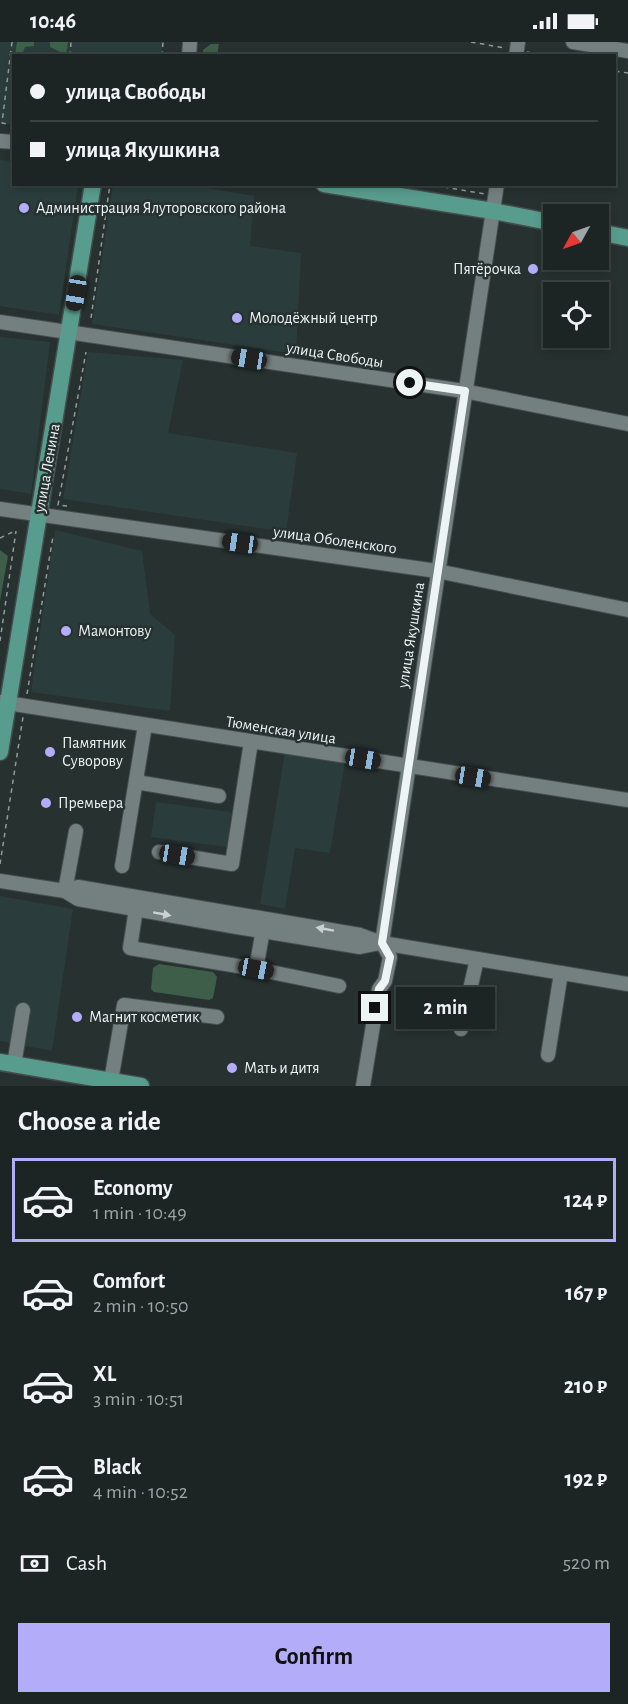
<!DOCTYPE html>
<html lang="en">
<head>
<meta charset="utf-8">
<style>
  :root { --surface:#1c2524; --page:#252d2c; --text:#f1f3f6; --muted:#a0a5a6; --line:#3a4241; --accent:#b3adf9 }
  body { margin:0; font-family:"Alegreya Sans",sans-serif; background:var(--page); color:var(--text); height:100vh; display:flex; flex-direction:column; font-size:22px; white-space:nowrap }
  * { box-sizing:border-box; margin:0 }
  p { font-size:20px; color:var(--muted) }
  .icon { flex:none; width:33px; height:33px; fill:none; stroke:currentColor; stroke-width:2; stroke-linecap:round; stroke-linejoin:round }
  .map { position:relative; height:1044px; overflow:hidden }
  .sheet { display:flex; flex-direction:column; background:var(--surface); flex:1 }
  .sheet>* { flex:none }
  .hud { position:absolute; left:12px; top:12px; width:604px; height:132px; border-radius:0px; box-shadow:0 3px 9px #0003,0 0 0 2px var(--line); display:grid; align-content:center; height:132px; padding:0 18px; background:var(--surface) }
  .needle { width:39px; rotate:230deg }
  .fabs { position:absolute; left:543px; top:162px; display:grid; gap:12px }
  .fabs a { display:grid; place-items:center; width:66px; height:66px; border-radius:0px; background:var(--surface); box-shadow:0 3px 9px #0003,0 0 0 2px var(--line); font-size:30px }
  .end { position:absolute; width:27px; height:27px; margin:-14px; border:8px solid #edf4f4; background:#111; box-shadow:0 0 0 3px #111 }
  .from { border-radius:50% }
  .bubble { position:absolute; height:42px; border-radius:0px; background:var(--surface); box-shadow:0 3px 9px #0003,0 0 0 2px var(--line); font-size:20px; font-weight:700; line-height:42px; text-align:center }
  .car { position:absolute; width:18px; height:36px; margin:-18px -9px; border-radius:8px; box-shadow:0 0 4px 2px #0007; background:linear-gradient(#222 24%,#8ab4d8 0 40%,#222 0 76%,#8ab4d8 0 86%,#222 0) }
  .hud b { display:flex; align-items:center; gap:21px; height:57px; font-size:22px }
  .hud b+b { border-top:2px solid var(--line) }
  .hud i { width:15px; height:15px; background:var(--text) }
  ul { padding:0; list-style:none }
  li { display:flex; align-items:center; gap:18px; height:84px; margin:0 12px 9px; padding:0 6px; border:3px solid transparent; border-radius:0px }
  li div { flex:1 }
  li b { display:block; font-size:22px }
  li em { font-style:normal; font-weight:700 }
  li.on { border-color:var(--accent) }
  li>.icon { width:54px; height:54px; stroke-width:1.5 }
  h2 { padding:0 18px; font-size:27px; line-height:72px }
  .pay { display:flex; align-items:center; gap:15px; height:66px; padding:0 18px; font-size:22px }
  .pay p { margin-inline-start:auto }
  .action { display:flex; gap:12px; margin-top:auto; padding:12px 18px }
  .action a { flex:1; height:69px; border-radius:0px; background:var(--accent); color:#111; font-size:24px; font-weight:700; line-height:69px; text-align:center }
  .status { display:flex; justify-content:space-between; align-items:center; height:42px; padding:0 30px; background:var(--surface); direction:ltr }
  .status svg { height:16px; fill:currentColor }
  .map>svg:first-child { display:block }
</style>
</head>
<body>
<div class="status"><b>10:46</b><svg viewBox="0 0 49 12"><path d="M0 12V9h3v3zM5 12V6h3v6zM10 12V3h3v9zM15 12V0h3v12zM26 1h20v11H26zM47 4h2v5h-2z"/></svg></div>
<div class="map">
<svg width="628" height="1044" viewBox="0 0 628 1044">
  <rect width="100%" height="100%" fill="#263130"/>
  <!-- built -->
  <g fill="#2a3d3c">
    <polygon points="0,0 163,0 162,13 14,14 13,83 0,81"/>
    <polygon points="0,118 13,119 14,142 78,143 59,273 0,264"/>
    <polygon points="113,143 190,143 254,154 250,204 301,211 296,312 92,282"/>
    <polygon points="0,295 50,300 31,452 0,447"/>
    <polygon points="88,310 183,318 168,391 297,411 286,490 63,457"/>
    <polygon points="55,488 142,509 150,572 175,593 170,669 31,650"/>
    <polygon points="285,710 345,720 330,811 295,806 285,867 260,862"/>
    <polygon points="156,760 231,770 227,805 151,795"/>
    <polygon points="0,854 73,867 52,1009 0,999"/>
  </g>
  <!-- green -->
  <g fill="#3e5e4a">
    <polygon points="211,2 219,2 217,13 203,13 203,8"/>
    <polygon points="0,508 8,514 0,559"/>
    <polygon points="159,922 213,930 217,935 213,956 209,958 154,950 151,947 153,926"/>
  </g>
  <!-- forest -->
  <g fill="#3a634a">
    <polygon points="17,0 34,0 34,4 25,5 22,13 15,13"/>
    <polygon points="50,0 68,0 66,13 50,5"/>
  </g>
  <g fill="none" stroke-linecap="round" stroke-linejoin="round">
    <!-- minor casing -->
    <g stroke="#444d4d" stroke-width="16">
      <g id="minor">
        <polyline points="573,0 628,9"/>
        <polyline points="189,14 190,0"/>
        <polyline points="516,14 518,0"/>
        <polyline points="0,99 14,100"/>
        <polyline points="0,280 464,349 628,382"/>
        <polyline points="0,467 437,529 628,568"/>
        <polyline points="0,660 628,758"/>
        <polyline points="136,740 219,754"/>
        <polyline points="159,810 232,822 251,700"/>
        <polyline points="122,824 145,683"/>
        <polyline points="0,839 65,849 78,857 237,885 360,905 380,901"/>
        <polyline points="65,849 78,845 360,893 382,901 628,942"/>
        <polyline points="65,849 76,789"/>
        <polyline points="137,860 130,906 256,927"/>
        <polyline points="264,882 256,927 339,944"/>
        <polyline points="461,987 477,917"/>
        <polyline points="548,1013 561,931"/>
        <polyline points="14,1023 23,968"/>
        <polyline points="111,1039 124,963 217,975"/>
        <polyline points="363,1044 379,947 385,939 390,915 382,901 497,142"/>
      </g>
    </g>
    <!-- major casing -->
    <g stroke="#444d4d" stroke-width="19">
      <g id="major">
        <polyline points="324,142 493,169 554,181"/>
        <polyline points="598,190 628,196"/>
        <polyline points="0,710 93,142"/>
        <polyline points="0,1020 141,1044"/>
      </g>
    </g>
    <!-- path -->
    <g stroke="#939b9b" stroke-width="1.5" stroke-dasharray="4.5 4.5" stroke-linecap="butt">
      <polyline points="12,0 2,81 14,83"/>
      <polyline points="471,0 505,6"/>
      <polyline points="527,10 544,14"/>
      <polyline points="70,14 71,0"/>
      <polyline points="162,14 163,0"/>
      <polyline points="615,29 628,31"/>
      <polyline points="426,142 485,152"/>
      <polyline points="91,276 110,142"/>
      <polyline points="67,464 58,463 86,310"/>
      <polyline points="0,496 15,489"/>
      <polyline points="0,599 16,489"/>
      <polyline points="27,652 53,494"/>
      <polyline points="0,822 23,675"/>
    </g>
    <!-- minor -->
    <use href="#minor" stroke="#74807f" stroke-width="14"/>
    <!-- major -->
    <use href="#major" stroke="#589c8d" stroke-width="16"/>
  </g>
  <!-- one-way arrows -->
  <defs><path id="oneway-solid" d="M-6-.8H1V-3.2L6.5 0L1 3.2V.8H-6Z" transform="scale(1.5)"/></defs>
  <g fill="#c9d1d1">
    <use href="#oneway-solid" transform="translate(162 872) rotate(10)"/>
    <use href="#oneway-solid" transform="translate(325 887) rotate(-170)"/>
  </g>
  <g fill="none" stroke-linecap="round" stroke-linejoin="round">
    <!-- route -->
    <polyline stroke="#edf4f4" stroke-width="8" points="375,966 379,947 385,939 390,915 382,901 465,349 410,341"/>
  </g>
  <!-- markers -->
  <g fill="#b3adf9" stroke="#263130" stroke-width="2">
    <circle cx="24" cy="166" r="6"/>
    <circle cx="533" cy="227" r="6"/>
    <circle cx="237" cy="276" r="6"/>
    <circle cx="66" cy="589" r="6"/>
    <circle cx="50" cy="710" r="6"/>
    <circle cx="46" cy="761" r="6"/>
    <circle cx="77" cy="975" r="6"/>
    <circle cx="232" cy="1026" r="6"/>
  </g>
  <g text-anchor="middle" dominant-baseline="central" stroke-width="5" stroke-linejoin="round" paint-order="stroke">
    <!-- poi labels -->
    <g font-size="16" fill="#edf4f4" stroke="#263130" text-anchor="start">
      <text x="36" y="166">Администрация Ялуторовского района</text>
      <text x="521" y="227" text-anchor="end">Пятёрочка</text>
      <text x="249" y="276">Молодёжный центр</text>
      <text x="78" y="589">Мамонтову</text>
      <text x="62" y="701">Памятник<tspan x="62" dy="18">Суворову</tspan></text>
      <text x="58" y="761">Премьера</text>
      <text x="89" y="975">Магнит косметик</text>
      <text x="244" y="1026">Мать и дитя</text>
    </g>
    <!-- street labels -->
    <g font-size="16" fill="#edf4f4" stroke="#263130">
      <text transform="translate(335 313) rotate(9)">улица Свободы</text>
      <text transform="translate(47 426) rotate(-80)">улица Ленина</text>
      <text transform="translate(335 498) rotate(8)">улица Оболенского</text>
      <text transform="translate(411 593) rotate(-81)">улица Якушкина</text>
      <text transform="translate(281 688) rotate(9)">Тюменская улица</text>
    </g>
  </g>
</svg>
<div class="fabs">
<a><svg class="needle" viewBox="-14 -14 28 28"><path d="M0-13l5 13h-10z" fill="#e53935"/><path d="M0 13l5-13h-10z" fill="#a0a5a6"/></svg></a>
<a><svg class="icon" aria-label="locate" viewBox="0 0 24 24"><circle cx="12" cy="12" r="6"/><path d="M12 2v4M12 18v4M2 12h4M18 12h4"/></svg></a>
</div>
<i class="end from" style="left:410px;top:341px"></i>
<i class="end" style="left:375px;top:966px"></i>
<div class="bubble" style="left:396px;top:945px;width:99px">2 min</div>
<i class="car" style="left:76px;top:251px;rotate:189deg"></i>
<i class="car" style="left:249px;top:317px;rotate:279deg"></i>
<i class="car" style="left:240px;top:501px;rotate:278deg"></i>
<i class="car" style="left:363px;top:717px;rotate:99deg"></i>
<i class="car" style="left:473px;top:735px;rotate:99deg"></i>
<i class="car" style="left:177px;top:813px;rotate:99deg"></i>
<i class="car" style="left:256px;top:927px;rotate:101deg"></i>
<div class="hud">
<b><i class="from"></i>улица Свободы</b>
<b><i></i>улица Якушкина</b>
</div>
</div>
<section class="sheet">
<h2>Choose a ride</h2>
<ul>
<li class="on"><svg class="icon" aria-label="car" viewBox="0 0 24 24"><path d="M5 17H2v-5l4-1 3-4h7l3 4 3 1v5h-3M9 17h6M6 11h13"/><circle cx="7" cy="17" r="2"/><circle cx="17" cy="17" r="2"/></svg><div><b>Economy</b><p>1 min · 10:49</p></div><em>124 ₽</em></li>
<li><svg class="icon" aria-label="car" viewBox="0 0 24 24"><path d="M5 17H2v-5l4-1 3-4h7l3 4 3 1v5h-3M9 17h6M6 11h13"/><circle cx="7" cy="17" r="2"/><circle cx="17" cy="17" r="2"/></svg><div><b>Comfort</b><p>2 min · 10:50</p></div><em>167 ₽</em></li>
<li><svg class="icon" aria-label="car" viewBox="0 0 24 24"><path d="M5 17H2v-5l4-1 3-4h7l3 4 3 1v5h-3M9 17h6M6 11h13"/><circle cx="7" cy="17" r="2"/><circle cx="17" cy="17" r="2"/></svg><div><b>XL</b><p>3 min · 10:51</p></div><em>210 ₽</em></li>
<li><svg class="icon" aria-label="car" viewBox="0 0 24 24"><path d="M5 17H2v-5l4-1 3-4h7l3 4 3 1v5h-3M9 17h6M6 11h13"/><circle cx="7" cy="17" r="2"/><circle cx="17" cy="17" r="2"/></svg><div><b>Black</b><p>4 min · 10:52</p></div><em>192 ₽</em></li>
</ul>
<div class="pay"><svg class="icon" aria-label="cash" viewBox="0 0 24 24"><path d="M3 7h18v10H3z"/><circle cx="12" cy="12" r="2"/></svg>Cash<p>520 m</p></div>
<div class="action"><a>Confirm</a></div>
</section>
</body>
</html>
